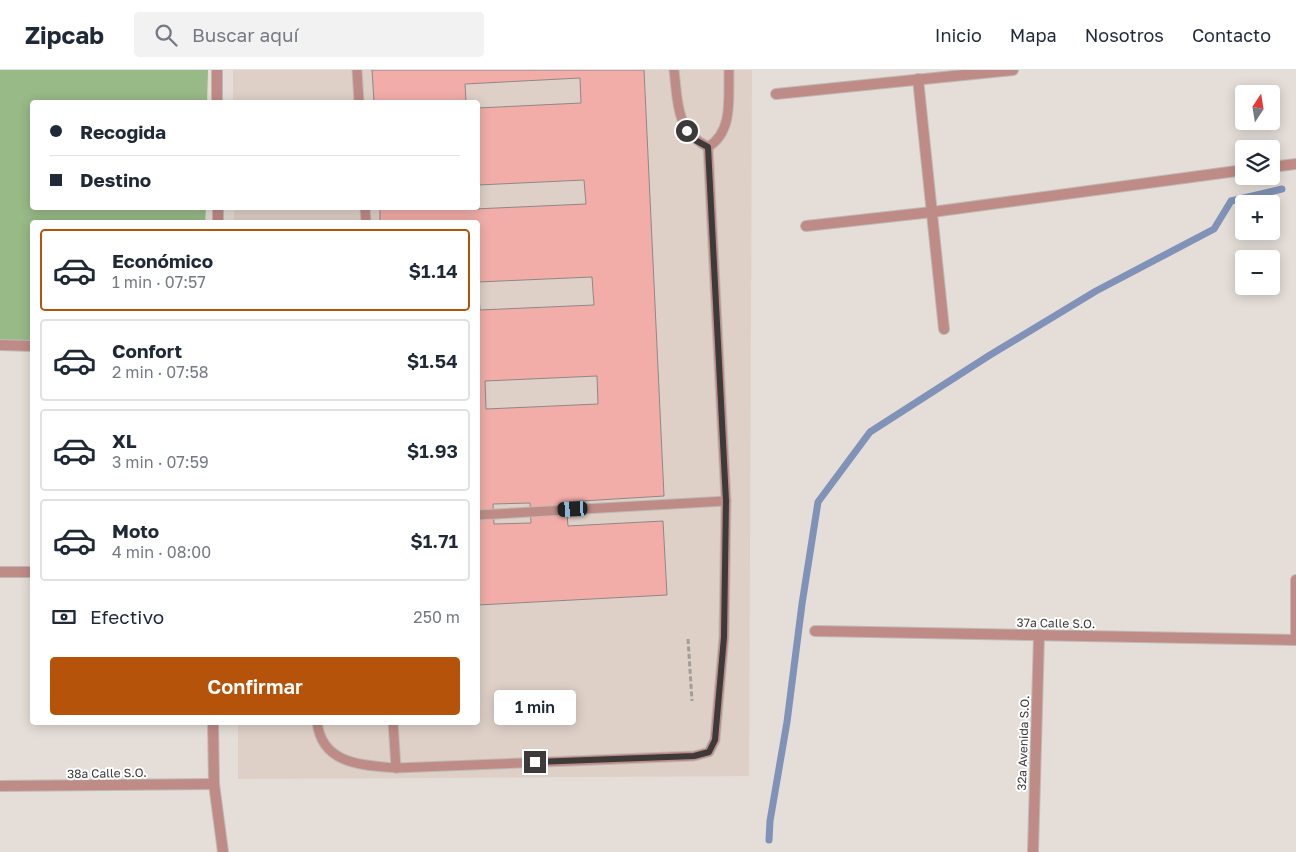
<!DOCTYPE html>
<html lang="es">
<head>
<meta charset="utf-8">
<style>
  :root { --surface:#fff; --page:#f2f2f3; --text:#1f2937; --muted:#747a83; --line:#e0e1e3; --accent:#b45309 }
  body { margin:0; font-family:"Golos Text",sans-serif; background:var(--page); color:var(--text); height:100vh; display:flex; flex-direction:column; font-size:19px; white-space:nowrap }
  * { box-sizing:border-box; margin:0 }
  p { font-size:16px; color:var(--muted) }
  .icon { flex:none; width:28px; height:28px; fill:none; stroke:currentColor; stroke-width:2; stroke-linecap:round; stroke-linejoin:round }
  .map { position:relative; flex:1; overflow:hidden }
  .details { position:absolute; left:30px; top:150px; width:450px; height:505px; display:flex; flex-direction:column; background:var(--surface); border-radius:5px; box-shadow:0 2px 12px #0003 }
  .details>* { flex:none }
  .banner { position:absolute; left:30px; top:30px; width:450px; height:110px; border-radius:5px; box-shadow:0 2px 12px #0003; display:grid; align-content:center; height:110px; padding:0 20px; background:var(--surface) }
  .needle { width:32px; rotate:12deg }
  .buttons { position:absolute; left:1235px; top:15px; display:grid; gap:10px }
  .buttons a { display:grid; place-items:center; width:45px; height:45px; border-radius:5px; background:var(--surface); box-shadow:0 2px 12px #0003; font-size:25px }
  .end { position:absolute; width:22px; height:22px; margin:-11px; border:6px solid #3d3a39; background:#fff; box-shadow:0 0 0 2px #fff }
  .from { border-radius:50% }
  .bubble { position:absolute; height:35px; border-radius:5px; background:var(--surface); box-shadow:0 2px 12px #0003; font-size:16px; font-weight:600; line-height:35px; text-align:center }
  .car { position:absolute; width:15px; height:30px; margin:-15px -8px; border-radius:6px; box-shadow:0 0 4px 1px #0007; background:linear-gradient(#222 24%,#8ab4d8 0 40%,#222 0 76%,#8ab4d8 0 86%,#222 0) }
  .banner b { display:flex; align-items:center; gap:18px; height:48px; font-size:19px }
  .banner b+b { border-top:1px solid var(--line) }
  .banner i { width:12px; height:12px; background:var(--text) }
  ul { padding:9px 0 0; list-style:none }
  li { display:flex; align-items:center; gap:15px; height:82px; margin:0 10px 8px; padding:0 10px; border:2px solid var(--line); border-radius:5px }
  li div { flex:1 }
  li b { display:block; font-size:19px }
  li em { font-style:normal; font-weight:600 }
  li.on { border-color:var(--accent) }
  li>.icon { width:45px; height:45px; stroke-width:1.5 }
  .pay { display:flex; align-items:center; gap:12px; height:55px; padding:0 20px; font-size:19px }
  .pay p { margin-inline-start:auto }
  .action { display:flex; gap:10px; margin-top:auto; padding:10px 20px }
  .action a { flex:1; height:58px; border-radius:5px; background:var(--accent); color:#fff; font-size:20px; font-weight:600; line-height:58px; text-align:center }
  header { display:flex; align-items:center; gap:30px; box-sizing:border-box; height:70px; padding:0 25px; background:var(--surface); border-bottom:1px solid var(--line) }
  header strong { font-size:24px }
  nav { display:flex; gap:28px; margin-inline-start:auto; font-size:18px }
  .search { width:350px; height:45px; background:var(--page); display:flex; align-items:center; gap:12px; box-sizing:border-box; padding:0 18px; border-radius:5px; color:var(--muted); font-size:19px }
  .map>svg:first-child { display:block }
</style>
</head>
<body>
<header>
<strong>Zipcab</strong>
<div class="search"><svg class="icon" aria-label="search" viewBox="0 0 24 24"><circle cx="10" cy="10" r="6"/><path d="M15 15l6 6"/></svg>Buscar aquí</div>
<nav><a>Inicio</a><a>Mapa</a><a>Nosotros</a><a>Contacto</a></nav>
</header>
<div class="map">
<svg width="1296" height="782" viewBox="0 0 1296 782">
  <rect width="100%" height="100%" fill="#e4ddd8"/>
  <!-- built -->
  <polygon fill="#ded0c7" points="233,0 752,0 749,706 238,709 238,653 478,652 478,152 234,152 234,138 478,138 478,32 233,32"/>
  <!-- green -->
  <polygon fill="#98ba87" points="0,0 208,0 207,32 32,32 32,138 206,138 205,152 32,152 32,270 0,270"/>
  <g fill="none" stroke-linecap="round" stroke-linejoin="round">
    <!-- stream -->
    <polyline stroke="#8092b7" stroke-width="7" points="769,770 770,751 787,652 802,534 818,432 870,362 990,285 1096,221 1214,159 1231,131 1282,119"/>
  </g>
  <!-- building -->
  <path fill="#f2ada9" stroke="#8f8786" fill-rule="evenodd" d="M372,0h272l20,426 -98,6 2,24 95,-5 4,74 -189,10v-383h-98v-14h94v1l112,-5 -2,-24 -106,5v-77l103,-5 -1,-25 -115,6 1,18h-92zM592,207l2,28 -114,5 -2,-28zM597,306l1,28 -112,5 -1,-28zM530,433l1,20 -37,1 -1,-20z"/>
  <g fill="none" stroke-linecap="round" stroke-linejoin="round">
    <!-- lane casing -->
    <g stroke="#bfb9b5" stroke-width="11">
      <g id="lane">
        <polyline points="357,0 359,32"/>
        <path d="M674,0c4,32 1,60 34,77"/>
        <path d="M708,77c26,-16 20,-50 21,-77"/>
        <polyline points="365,138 366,152"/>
        <polyline points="478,445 726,431"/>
        <path d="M317,652c5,43 46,43 79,46l298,-12 15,-4 6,-12 9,-103 2,-136 -18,-354"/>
        <polyline points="393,652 396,698"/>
      </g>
    </g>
    <!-- street casing -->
    <g stroke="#bfb9b5" stroke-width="12">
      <g id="street">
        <polyline points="217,0 217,32"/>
        <polyline points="918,9 944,259"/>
        <polyline points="776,24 1013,0"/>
        <polyline points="1271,97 1296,94"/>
        <polyline points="218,138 218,152"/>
        <polyline points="806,156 932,142 1244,100"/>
        <polyline points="0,275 32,276"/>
        <polyline points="0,502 32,502"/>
        <polyline points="815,561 1296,570"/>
        <polyline points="1296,570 1296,510"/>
        <polyline points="213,652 214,714 223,782"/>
        <polyline points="0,716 214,714"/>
        <polyline points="1033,782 1039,565"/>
      </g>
    </g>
    <!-- path -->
    <polyline stroke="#a39d9a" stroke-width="3" stroke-dasharray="5 2.5" stroke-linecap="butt" points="688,569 692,631"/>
    <!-- lane -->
    <use href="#lane" stroke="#bf8b87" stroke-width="9"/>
    <!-- street -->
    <use href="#street" stroke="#bf8b87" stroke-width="10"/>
  </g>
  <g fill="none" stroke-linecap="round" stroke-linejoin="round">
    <!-- route -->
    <polyline stroke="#3d3a39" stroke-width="6" points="535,692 694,686 709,682 715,670 724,567 726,431 708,77 695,70 687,61"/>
  </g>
  <g text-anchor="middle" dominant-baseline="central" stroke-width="4" stroke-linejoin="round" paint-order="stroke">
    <!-- street labels -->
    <g font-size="12" fill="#3d3a39" stroke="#fff">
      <text transform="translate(1056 553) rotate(1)">37a Calle S.O.</text>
      <text transform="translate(1023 673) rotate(-88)">32a Avenida S.O.</text>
      <text transform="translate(107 703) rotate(-1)">38a Calle S.O.</text>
    </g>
  </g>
</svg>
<div class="buttons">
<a><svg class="needle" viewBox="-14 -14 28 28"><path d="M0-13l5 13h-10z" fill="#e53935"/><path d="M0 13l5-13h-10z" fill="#747a83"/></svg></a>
<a><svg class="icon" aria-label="layers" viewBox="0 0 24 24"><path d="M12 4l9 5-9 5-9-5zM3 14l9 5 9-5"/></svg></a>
<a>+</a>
<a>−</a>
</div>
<i class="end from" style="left:687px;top:61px"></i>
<i class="end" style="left:535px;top:692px"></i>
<div class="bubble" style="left:494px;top:620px;width:82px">1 min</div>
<i class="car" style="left:573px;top:439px;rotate:267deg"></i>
<div class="banner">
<b><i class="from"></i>Recogida</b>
<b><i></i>Destino</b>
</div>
<section class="details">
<ul>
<li class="on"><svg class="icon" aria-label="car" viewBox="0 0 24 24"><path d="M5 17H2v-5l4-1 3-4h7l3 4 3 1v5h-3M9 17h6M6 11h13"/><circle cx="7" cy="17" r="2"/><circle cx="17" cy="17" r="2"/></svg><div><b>Económico</b><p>1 min · 07:57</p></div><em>$1.14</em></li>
<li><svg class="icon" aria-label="car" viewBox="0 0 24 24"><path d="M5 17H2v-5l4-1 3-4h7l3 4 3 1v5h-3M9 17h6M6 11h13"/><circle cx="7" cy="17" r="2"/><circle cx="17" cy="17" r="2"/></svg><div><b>Confort</b><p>2 min · 07:58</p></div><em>$1.54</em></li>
<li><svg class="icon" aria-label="car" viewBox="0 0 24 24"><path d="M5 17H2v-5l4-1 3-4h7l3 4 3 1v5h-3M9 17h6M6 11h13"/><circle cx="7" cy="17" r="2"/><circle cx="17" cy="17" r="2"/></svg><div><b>XL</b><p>3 min · 07:59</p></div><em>$1.93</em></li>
<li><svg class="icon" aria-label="car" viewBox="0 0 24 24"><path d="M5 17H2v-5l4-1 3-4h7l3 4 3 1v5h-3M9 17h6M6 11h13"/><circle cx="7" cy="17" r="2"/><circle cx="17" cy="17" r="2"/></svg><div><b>Moto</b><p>4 min · 08:00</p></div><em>$1.71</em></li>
</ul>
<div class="pay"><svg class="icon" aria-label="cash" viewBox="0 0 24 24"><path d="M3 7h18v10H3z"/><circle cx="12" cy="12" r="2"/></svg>Efectivo<p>250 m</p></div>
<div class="action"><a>Confirmar</a></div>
</section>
</div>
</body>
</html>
